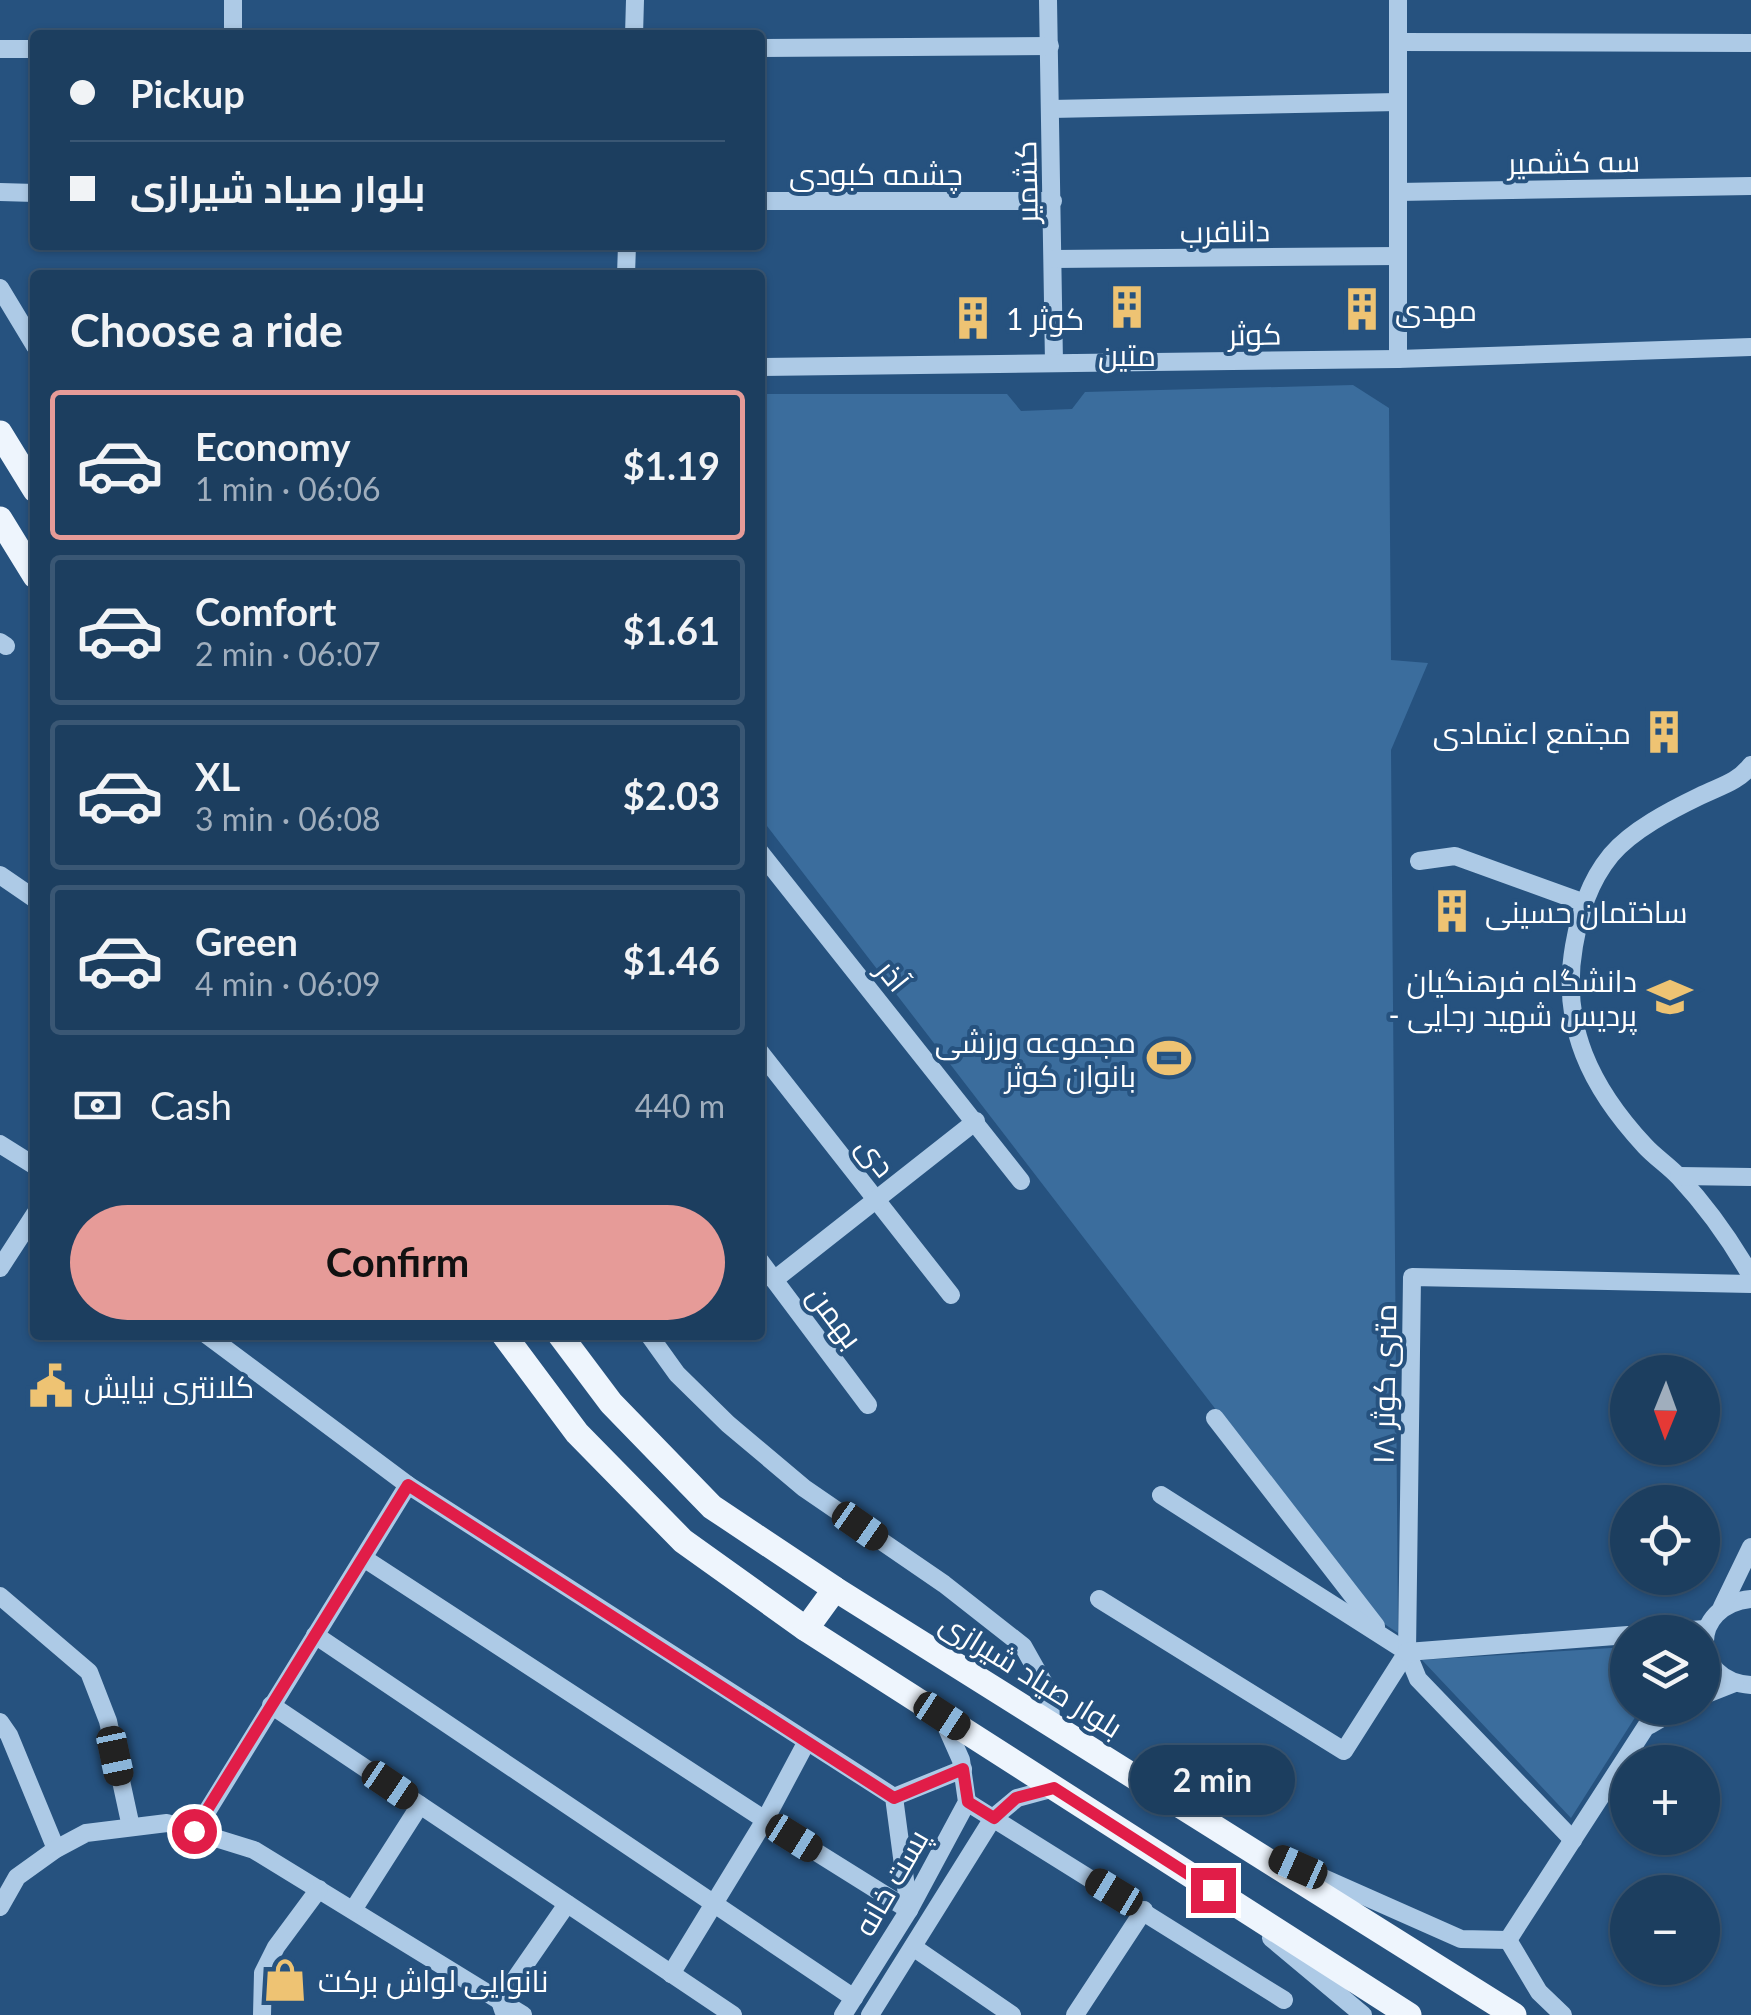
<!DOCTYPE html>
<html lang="en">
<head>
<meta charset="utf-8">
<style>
  :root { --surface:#1c3e5f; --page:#254565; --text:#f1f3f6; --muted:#a0aebd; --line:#3a5774; --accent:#e69b98 }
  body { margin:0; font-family:Lato,Cairo,sans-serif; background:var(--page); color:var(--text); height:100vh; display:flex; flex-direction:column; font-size:38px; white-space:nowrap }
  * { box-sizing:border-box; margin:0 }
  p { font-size:32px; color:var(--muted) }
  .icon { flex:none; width:55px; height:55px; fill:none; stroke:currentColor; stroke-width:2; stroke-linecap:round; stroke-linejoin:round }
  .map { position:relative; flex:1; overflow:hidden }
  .drawer { position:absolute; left:30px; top:270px; width:735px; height:1070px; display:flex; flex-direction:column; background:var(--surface); border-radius:10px; box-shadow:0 2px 8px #0004,0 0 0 2px var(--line) }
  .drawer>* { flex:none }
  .top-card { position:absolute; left:30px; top:30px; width:735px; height:220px; border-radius:10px; box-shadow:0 2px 8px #0004,0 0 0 2px var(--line); display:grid; align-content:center; height:220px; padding:0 40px; background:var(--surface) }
  .needle { width:65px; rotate:181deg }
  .controls { position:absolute; left:1610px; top:1355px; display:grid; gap:20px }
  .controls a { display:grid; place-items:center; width:110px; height:110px; border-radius:50%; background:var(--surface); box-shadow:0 2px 8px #0004,0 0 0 2px var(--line); font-size:50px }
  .end { position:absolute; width:45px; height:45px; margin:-22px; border:12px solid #e11d48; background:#fff; box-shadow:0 0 0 5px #fff }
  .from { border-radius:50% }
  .bubble { position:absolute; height:70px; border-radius:35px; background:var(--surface); box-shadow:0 2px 8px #0004,0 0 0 2px var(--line); font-size:32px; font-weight:700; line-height:70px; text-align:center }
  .car { position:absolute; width:30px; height:60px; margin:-30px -15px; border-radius:12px; box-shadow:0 0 8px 2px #0007; background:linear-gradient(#222 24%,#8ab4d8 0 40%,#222 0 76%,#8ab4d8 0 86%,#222 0) }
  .top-card b { display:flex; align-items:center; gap:35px; height:95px; font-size:38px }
  .top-card b+b { border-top:2px solid var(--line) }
  .top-card i { width:25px; height:25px; background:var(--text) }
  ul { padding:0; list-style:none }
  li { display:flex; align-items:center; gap:30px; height:150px; margin:0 20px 15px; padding:0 20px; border:5px solid var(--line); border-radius:10px }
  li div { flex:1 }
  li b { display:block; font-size:38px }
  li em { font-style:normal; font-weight:700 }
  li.on { border-color:var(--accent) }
  li>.icon { width:90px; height:90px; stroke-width:1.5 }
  h2 { padding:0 40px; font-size:45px; line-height:120px }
  .pay { display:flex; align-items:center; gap:25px; height:110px; padding:0 40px; font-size:38px }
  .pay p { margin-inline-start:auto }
  .primary-button { display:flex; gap:20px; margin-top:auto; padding:20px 40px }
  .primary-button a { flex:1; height:115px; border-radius:60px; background:var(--accent); color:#111; font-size:40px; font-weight:700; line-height:115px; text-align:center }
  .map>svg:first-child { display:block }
</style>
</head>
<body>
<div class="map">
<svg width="1751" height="2015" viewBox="0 0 1751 2015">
  <rect width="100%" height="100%" fill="#26527f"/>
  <!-- green -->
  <g fill="#3b6d9d">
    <polygon points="1353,385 1389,408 1391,660 1428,663 1391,750 1398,1633 1377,1619 760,817 760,394 1007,394 1021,411 1072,409 1085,392"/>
    <polygon points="1627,1647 1628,1708 1641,1708 1571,1818 1422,1660"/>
  </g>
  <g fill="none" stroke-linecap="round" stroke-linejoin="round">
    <!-- minor -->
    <g stroke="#adcae6" stroke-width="18">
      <polyline points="233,0 233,35"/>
      <polyline points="1048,0 1054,363"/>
      <polyline points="634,35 635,0"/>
      <polyline points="1398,42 1751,43"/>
      <polyline points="760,48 1050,46"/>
      <polyline points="0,49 35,49"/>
      <polyline points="1051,109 1398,102"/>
      <polyline points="0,192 35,193"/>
      <polyline points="1398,192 1751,186"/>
      <polyline points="760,201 1053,201"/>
      <polyline points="1053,259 1398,256"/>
      <polyline points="626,275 627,245"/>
      <polyline points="0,288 35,346"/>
      <polyline points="1398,359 1398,0"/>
      <polyline points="760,367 1398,359 1751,347"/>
      <polyline points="0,642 6,646"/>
      <path d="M1751,765c-14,18 -31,21 -51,31 -29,14 -68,34 -89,59 -22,27 -31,57 -37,91 -14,80 17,142 71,200 10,11 24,20 34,31 28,30 52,64 72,99"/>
      <polyline points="760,852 1021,1181"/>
      <polyline points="1419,861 1455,856 1582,902"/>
      <polyline points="0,875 35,899"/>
      <polyline points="760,1052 951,1295"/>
      <polyline points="0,1144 35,1166"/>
      <polyline points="1679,1176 1751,1177"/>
      <polyline points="760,1261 868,1405"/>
      <polyline points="0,1268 35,1214"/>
      <polyline points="774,1280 976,1121"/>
      <polyline points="207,1335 408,1485 894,1797 909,1910"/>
      <polyline points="649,1335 677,1374 728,1424 804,1488 944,1584 1023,1646 1050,1694 1051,1725"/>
      <polyline points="1215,1418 1376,1626"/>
      <polyline points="1161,1495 1407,1652 1418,1679 1573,1840"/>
      <polyline points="365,1559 765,1820 909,1910"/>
      <polyline points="0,1596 89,1672 108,1721 131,1827"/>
      <polyline points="1099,1599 1344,1751 1407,1652"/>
      <path d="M1751,1599c-62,6 -61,82 0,86"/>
      <polyline points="1722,1607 1751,1547"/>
      <polyline points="1660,1632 1706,1629"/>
      <polyline points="315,1635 854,1998"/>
      <polyline points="1407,1652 1412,1277 1751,1284"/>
      <polyline points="1407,1652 1628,1635"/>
      <polyline points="1702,1696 1735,1683"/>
      <polyline points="271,1705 733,2015"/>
      <polyline points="0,1722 9,1735 56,1849"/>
      <polyline points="1650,1725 1679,1708"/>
      <polyline points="894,1797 963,1769"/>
      <polyline points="967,1802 1284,2000"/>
      <polyline points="195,1831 408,1485"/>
      <polyline points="1294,1865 1461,1939 1508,1940"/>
      <polyline points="0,1907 17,1877 56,1849 86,1833 167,1823 254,1850 523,2015"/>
      <polyline points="353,1910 420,1805"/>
      <polyline points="1271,1938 1363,2015"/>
      <polyline points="1508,1940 1658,1708"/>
      <polyline points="1508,1940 1539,1992 1563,2015"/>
      <polyline points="913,1947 1012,2015"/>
      <polyline points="671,1974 765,1820 806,1743"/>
      <polyline points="503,2010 500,2001 567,1904"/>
      <polyline points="262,2015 263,1973 276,1947 319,1889"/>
      <polyline points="843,2015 909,1910 967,1802 961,1760 942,1717"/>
      <polyline points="870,2015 993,1818 1017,1798 1054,1788"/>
      <polyline points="1075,2015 1144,1910"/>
    </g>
    <!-- major -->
    <g stroke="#eef5fd" stroke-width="25">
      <polyline points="0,433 35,490"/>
      <polyline points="0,519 35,576"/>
      <polyline points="504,1335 577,1433 683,1541 806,1629 1409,2015"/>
      <polyline points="560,1335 611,1403 712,1507 835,1589 1514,2015"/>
      <polyline points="806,1629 835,1589"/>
    </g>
  </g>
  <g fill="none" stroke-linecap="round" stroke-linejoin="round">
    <!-- route -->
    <polyline stroke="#e11d48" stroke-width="12" points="194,1831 408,1485 894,1798 963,1769 968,1802 994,1818 1016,1798 1054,1788 1213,1890"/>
  </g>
  <!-- icons -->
  <defs>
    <g id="building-bare" transform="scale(3.45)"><path d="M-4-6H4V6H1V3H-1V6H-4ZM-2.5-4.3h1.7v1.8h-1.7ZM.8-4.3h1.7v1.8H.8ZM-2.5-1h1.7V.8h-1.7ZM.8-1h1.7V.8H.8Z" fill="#eec373" stroke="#26527f" stroke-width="2.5" paint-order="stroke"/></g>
    <g id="university-bare" transform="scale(3.45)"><path d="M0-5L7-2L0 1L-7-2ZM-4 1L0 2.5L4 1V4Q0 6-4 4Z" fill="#eec373" stroke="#26527f" stroke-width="2.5" paint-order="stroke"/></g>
    <g id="stadium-bare" transform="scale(3.45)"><path d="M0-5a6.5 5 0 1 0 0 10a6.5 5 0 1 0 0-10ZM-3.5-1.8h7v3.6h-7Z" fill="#eec373" stroke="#26527f" stroke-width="2.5" paint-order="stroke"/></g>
    <g id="civic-bare" transform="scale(3.45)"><path d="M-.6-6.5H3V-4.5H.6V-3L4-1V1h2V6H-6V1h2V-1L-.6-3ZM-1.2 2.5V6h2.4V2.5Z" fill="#eec373" stroke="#26527f" stroke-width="2.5" paint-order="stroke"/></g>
    <g id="shop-bare" transform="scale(3.45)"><path d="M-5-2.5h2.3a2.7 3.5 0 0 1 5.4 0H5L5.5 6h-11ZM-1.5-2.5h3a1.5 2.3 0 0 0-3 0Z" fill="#eec373" stroke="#26527f" stroke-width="2.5" paint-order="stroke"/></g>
  </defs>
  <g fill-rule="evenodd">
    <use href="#building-bare" x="1127" y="307"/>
    <use href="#building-bare" x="1362" y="309"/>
    <use href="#building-bare" x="973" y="318"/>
    <use href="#building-bare" x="1664" y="732"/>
    <use href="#building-bare" x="1452" y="911"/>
    <use href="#university-bare" x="1670" y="997"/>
    <use href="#stadium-bare" x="1169" y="1058"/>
    <use href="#civic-bare" x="51" y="1386"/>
    <use href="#shop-bare" x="285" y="1980"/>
  </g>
  <g text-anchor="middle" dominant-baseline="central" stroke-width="8" stroke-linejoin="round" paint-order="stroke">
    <!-- street labels -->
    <g font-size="30" fill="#fff" stroke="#26527f">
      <text transform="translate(1574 161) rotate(-1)">سه کشمیر</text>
      <text x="876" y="173">چشمه کبودی</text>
      <text transform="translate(1025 182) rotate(-91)">کشمیر</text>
      <text transform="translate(1225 230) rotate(-1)">دانافرب</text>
      <text transform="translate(1255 333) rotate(-1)">کوثر</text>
      <text transform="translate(894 975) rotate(51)">آذر</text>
      <text transform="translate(877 1156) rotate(52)">دی</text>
      <text transform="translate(836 1316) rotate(53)">بهمن</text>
      <text transform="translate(1383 1384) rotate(-89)">۱۸ متری کوثر</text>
      <text transform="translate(1032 1674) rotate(32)">بلوار صیاد شیرازی</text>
      <text transform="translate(890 1882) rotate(-60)">پست خانه</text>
    </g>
    <!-- poi labels -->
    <g font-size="30" fill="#fff" stroke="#26527f" text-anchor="start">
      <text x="1395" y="309">مهدی</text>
      <text x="1006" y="318">کوثر 1</text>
      <text x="1127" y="354" text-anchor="middle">متین</text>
      <text x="1631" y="732" text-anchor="end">مجتمع اعتمادی</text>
      <text x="1485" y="911">ساختمان حسینی</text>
      <text x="1637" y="980" text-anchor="end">دانشگاه فرهنگیان<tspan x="1637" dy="34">- پردیس شهید رجایی</tspan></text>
      <text x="1136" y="1041" text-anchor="end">مجموعه ورزشی<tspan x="1136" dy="34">بانوان کوثر</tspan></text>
      <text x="84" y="1386">کلانتری نیایش</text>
      <text x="318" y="1980">نانوایی لواش برکت</text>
    </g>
  </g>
</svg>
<div class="controls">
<a><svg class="needle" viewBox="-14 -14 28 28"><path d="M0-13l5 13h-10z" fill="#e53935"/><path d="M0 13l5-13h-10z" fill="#a0aebd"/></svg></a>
<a><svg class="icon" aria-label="locate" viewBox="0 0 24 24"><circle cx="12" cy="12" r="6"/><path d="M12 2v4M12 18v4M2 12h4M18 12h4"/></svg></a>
<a><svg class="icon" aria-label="layers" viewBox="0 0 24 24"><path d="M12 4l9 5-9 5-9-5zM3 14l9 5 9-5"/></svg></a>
<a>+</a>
<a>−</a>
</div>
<i class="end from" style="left:194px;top:1831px"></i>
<i class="end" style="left:1213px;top:1890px"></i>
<div class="bubble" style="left:1130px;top:1745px;width:165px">2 min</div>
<i class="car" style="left:860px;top:1526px;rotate:125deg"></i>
<i class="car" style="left:942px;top:1716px;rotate:123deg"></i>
<i class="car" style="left:115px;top:1756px;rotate:168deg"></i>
<i class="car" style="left:390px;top:1785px;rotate:124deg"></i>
<i class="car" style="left:794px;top:1838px;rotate:122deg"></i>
<i class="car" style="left:1298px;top:1867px;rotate:294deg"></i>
<i class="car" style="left:1114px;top:1892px;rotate:301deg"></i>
<div class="top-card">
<b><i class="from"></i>Pickup</b>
<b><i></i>بلوار صیاد شیرازی</b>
</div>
<section class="drawer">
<h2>Choose a ride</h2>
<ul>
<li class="on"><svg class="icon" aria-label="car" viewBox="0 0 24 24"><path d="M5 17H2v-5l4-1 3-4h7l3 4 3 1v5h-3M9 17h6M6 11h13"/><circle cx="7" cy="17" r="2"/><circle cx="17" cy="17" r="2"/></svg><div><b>Economy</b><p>1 min · 06:06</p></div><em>$1.19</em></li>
<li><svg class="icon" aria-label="car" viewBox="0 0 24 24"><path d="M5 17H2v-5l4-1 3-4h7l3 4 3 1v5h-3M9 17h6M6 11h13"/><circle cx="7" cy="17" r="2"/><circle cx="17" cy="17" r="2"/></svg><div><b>Comfort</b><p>2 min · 06:07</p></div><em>$1.61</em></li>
<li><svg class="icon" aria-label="car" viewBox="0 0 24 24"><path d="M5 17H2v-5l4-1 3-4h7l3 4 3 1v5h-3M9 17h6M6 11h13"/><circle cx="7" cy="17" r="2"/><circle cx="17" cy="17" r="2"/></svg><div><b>XL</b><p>3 min · 06:08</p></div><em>$2.03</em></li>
<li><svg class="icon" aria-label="car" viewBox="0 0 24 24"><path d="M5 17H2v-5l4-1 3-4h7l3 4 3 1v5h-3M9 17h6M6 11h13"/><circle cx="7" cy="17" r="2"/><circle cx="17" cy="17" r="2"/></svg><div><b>Green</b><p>4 min · 06:09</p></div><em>$1.46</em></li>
</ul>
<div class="pay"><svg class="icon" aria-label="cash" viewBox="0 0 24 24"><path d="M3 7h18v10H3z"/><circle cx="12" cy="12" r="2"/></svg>Cash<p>440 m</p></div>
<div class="primary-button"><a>Confirm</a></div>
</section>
</div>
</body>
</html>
